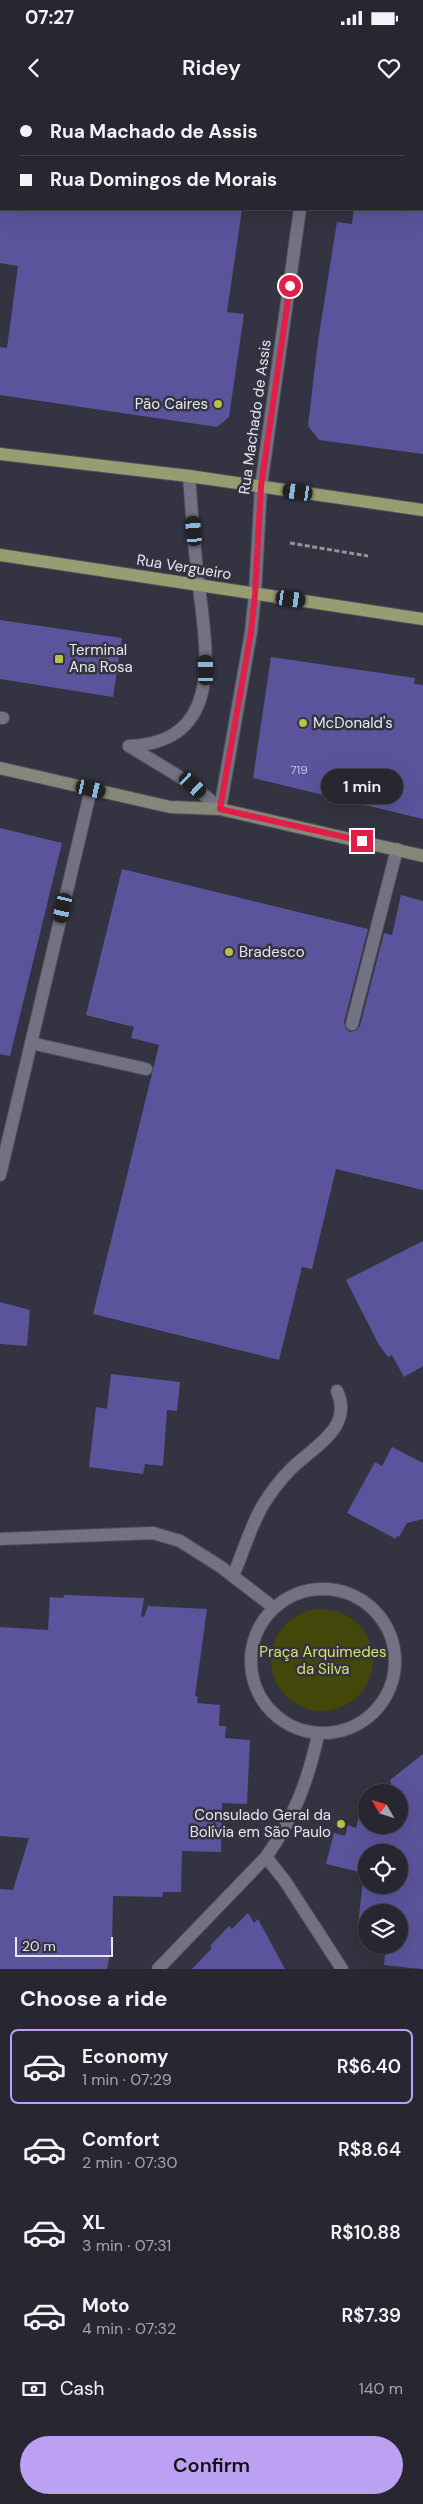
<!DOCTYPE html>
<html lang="en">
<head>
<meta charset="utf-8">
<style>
  :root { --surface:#272631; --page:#33323d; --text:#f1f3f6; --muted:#a4a5ab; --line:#43434d; --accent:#bca0f2 }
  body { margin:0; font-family:"DM Sans",sans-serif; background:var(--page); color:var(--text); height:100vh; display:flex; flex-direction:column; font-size:19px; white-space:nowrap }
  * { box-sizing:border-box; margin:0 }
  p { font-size:16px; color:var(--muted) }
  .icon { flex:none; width:28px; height:28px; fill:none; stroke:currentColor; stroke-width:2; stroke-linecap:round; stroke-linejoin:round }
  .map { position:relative; height:1869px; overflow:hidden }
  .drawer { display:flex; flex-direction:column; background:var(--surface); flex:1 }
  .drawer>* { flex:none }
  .hud { position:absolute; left:0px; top:0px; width:424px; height:110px; box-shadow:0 5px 20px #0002,0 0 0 1px var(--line); display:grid; align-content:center; height:110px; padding:0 20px; background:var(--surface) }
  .needle { width:32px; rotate:309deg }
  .fabs { position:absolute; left:358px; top:1684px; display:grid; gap:10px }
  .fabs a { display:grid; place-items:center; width:50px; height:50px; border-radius:50%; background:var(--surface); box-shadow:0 5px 20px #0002,0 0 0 1px var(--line); font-size:25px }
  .scale { position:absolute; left:15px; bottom:12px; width:98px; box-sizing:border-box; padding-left:5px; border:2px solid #e7e7f0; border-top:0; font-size:14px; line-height:18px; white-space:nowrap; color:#e7e7f0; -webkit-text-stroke:4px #343341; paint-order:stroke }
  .end { position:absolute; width:22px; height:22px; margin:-11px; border:6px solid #e11d48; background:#fff; box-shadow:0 0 0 2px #fff }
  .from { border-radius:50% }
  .bubble { position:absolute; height:35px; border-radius:18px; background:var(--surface); box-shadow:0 5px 20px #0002,0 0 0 1px var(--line); font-size:16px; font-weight:600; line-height:35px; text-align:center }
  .car { position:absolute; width:15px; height:30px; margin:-15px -8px; border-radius:6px; box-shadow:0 0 4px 1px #0007; background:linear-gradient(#222 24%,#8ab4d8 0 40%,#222 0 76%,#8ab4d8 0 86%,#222 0) }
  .hud b { display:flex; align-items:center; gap:18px; height:48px; font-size:19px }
  .hud b+b { border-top:1px solid var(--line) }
  .hud i { width:12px; height:12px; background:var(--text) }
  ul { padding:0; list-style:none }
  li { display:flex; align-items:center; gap:15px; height:75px; margin:0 10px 8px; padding:0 10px; border:2px solid transparent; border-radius:8px }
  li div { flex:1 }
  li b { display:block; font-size:19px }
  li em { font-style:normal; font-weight:600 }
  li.active { border-color:var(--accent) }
  li>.icon { width:45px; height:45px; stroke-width:1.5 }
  h2 { padding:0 20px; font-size:22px; line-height:60px }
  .pay { display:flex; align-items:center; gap:12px; height:55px; padding:0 20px; font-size:19px }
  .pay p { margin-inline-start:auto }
  .button { display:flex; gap:10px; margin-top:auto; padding:10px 20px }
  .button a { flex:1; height:58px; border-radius:30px; background:var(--accent); color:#111; font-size:20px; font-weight:600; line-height:58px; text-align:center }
  .status { display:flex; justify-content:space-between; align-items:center; height:35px; padding:0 25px; background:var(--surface); direction:ltr }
  .status svg { height:14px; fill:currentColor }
  header { display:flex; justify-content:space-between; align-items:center; height:65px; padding:0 20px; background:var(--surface); font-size:22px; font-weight:600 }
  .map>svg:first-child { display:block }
</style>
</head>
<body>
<div class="status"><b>07:27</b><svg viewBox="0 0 49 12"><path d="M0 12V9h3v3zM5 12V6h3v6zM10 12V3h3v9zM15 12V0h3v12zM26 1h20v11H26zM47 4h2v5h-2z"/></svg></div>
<header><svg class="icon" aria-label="back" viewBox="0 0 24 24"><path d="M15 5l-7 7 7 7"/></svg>Ridey<svg class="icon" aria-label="heart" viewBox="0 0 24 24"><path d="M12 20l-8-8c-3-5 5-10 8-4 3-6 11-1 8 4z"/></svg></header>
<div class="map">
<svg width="423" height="1869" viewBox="0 0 423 1869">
  <rect width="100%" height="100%" fill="#343341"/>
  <!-- green -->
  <circle fill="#43470a" cx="322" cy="1560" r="51"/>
  <!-- building -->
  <g fill="#5b549c" fill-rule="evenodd">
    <polygon points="0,109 242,109 227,212 244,214 229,317 217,327 0,295 0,247 7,248 18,166 0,163"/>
    <polygon points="354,109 423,109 423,354 319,340 308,326 318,241 337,122 352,124"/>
    <polygon points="0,520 122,538 113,597 0,579"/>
    <polygon points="271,557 415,578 414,584 423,585 423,719 253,678"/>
    <polygon points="0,728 62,743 10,956 0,954"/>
    <polygon points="122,769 368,829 344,922 346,929 350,932 357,930 360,926 384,833 392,835 401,795 423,801 423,1090 336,1069 312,1169 302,1167 279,1260 93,1214 159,945 131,938 134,927 86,915"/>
    <polygon points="423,1141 423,1266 404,1277 392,1255 388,1257 379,1245 346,1180"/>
    <polygon points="0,1202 30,1210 27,1246 0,1244"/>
    <polygon points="111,1274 180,1282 177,1311 167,1310 163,1366 145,1364 143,1374 89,1367 96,1307 107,1309"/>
    <polygon points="392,1347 423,1363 423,1419 407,1423 399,1437 397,1436 396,1439 347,1413 375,1362 382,1366"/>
    <polygon points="64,1495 144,1498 141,1516 144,1517 148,1506 207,1509 195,1596 198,1597 197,1603 220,1605 219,1626 226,1626 225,1638 250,1640 247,1704 222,1703 221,1752 182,1751 181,1792 163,1792 162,1797 113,1796 112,1843 107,1869 0,1869 0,1789 13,1790 29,1738 0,1736 0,1527 48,1530 50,1497 63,1498"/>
    <path d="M423,1654v215h-2l-37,-4 2,-20h13v-33h-33v16l-8,-4 6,-51 -38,-9 8,-31 11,3 3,-11 8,3 5,-19 5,2v14h33v-33h-6l-3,-12zM366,1752h33v33h-33z"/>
    <polygon points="248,1813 254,1823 258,1819 285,1869 192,1869 212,1848 210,1846 229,1826 232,1829"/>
  </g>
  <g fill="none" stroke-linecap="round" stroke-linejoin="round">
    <!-- lane casing -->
    <g stroke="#50505c" stroke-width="14">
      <g id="lane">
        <polyline points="0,618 3,618"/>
        <path d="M129,646c95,-4 78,-93 70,-159 -5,-37 -7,-74 -10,-111"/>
        <polyline points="129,646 193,685 220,709"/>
        <polyline points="352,924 397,749"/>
        <polyline points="31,943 146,969"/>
        <polyline points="0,1075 91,689"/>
        <path d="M233,1476c10,-23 17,-49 30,-71 8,-13 17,-25 28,-36 22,-22 63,-41 46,-78"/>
      </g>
    </g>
    <!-- street casing -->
    <g stroke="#50505c" stroke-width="14">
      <g id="street">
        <polyline points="316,1 316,0"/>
        <polyline points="220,709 251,532 255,494 261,386 300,109"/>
        <polyline points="0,1439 153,1433 180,1441 221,1467 273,1507"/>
        <circle cx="323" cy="1561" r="72"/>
        <polyline points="266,1757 285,1781 342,1869"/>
        <path d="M158,1869l108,-112c28,-39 42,-76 52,-122"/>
      </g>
    </g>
    <!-- secondary casing -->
    <g stroke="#50505c" stroke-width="14">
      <polyline id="secondary" points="0,668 170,707 220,709 423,756"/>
    </g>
    <!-- primary casing -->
    <g stroke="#50505c" stroke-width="14">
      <g id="primary">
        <polyline points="0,354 189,376 423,410"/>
        <polyline points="0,455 423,519"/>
      </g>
    </g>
    <!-- path -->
    <polyline stroke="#93929d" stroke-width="3" stroke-dasharray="5 2.5" stroke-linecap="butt" points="290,443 368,456"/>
    <!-- lane -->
    <use href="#lane" stroke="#727282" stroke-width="12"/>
    <!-- street -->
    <use href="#street" stroke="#727282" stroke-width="12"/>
    <!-- secondary -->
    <use href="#secondary" stroke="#858879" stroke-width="12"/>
    <!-- primary -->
    <use href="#primary" stroke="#989d71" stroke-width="12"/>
  </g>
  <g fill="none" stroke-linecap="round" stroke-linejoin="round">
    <!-- route -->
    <polyline stroke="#e11d48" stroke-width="6" points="290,186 261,386 255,494 251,532 220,709 362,741"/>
  </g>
  <!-- markers -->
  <g fill="#b8c147" stroke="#343341" stroke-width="2">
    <circle cx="218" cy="304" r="5"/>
    <rect x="54" y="554" width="10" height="10" rx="2.5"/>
    <circle cx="303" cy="623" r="5"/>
    <circle cx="229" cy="852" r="5"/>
    <circle cx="341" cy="1724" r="5"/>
  </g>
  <g text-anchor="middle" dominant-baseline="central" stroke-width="5" stroke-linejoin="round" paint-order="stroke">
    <!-- number labels -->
    <g font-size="12" fill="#c4c2db">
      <text x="299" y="670">719</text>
    </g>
    <!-- poi labels -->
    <g font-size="15" fill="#e7e7f0" stroke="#343341" text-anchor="start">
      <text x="208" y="304" text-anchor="end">Pão Caires</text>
      <text x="69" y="550">Terminal<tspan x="69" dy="17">Ana Rosa</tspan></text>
      <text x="313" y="623">McDonald's</text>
      <text x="239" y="852">Bradesco</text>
      <text x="331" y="1715" text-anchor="end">Consulado Geral da<tspan x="331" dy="17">Bolívia em São Paulo</tspan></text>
    </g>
    <!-- street labels -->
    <g font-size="15" fill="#e7e7f0" stroke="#343341">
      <text transform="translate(255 317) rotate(-82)">Rua Machado de Assis</text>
      <text transform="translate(184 467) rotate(9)">Rua Vergueiro</text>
    </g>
    <!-- park labels -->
    <g font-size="15" fill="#d8e26b" stroke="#343341">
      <text x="323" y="1552">Praça Arquimedes<tspan x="323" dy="17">da Silva</tspan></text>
    </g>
  </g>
</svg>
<div class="fabs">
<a><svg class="needle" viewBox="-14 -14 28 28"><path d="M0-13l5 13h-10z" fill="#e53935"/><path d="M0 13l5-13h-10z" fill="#a4a5ab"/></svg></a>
<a><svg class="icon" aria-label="locate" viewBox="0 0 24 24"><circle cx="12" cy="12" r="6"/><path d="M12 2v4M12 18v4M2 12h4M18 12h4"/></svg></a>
<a><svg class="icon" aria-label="layers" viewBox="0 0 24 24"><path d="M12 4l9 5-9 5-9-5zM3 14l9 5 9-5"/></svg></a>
</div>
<div class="scale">20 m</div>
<i class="end from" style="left:290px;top:186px"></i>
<i class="end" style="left:362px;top:741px"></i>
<div class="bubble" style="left:321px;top:669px;width:82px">1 min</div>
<i class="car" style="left:298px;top:392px;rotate:278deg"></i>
<i class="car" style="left:194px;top:431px;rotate:355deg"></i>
<i class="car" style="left:291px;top:499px;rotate:98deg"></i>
<i class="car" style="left:206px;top:570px;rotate:359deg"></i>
<i class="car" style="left:193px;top:685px;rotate:132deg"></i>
<i class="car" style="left:91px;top:689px;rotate:103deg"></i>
<i class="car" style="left:63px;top:808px;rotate:193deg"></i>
<div class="hud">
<b><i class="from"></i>Rua Machado de Assis</b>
<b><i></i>Rua Domingos de Morais</b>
</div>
</div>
<section class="drawer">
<h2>Choose a ride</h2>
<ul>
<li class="active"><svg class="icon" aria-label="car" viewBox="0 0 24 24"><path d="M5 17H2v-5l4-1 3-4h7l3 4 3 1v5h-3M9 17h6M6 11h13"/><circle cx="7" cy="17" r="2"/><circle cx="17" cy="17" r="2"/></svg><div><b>Economy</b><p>1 min · 07:29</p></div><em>R$6.40</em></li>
<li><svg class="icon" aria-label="car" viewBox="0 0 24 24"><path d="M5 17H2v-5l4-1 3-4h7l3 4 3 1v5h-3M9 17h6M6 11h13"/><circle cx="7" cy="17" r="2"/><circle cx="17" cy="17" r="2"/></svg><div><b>Comfort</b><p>2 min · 07:30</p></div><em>R$8.64</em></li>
<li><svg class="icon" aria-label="car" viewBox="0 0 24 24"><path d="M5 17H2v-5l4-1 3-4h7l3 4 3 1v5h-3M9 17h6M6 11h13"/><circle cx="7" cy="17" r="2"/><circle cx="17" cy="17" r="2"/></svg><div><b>XL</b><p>3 min · 07:31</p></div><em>R$10.88</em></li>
<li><svg class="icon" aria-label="car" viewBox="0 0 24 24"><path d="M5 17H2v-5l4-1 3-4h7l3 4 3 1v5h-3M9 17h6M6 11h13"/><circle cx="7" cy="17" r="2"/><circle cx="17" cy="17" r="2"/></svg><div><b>Moto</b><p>4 min · 07:32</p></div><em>R$7.39</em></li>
</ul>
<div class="pay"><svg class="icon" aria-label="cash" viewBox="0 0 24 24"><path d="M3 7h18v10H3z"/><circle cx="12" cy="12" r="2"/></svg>Cash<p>140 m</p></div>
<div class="button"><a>Confirm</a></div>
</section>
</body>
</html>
